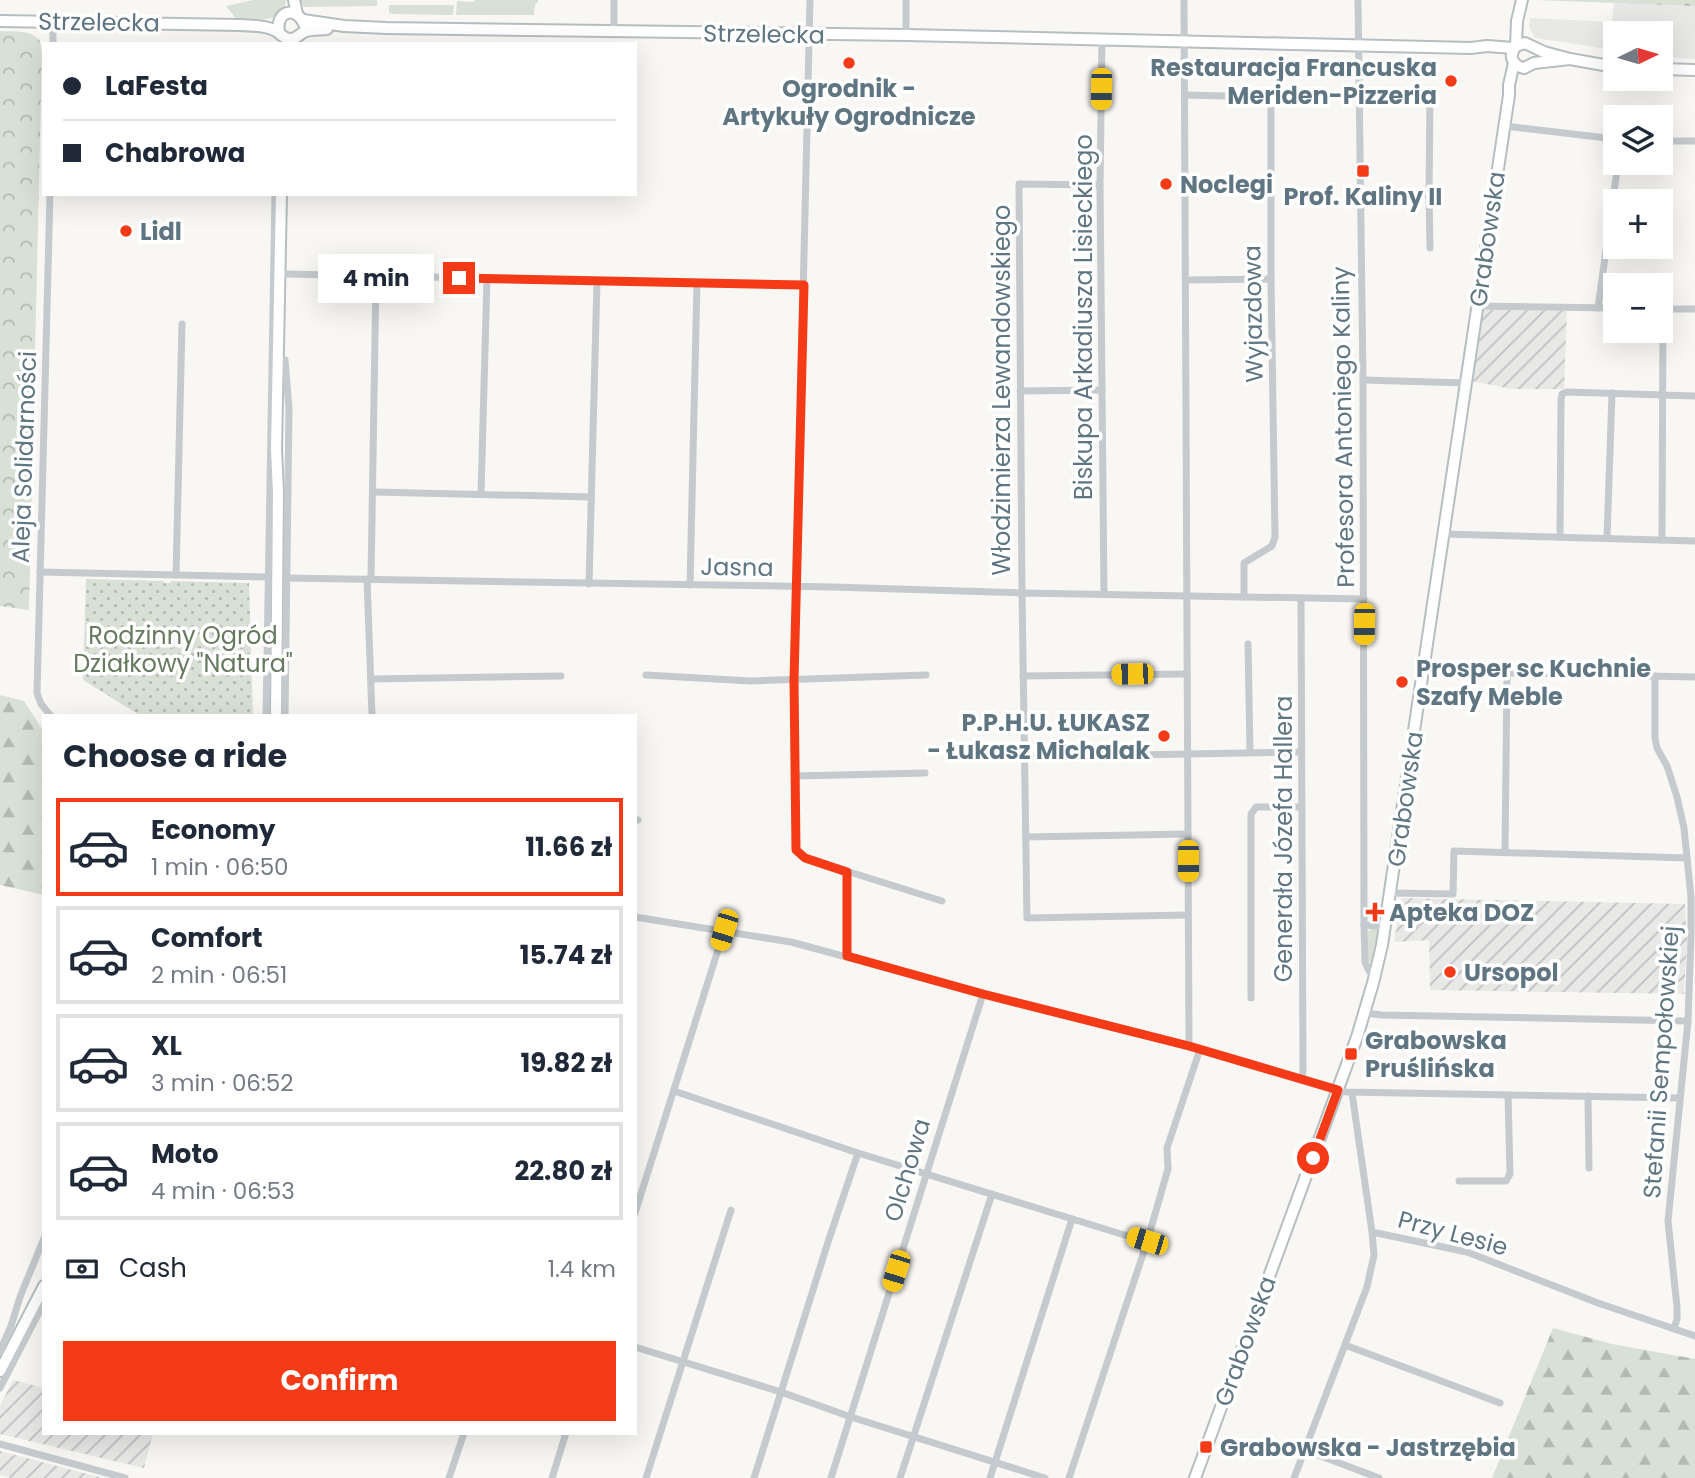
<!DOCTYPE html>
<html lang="en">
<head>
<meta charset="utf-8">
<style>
  :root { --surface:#fff; --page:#f2f2f3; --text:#1f2937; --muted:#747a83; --line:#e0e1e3; --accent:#f53a17 }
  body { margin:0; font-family:Poppins,sans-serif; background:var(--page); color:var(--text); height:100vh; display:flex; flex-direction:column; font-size:26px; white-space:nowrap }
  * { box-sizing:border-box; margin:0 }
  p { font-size:23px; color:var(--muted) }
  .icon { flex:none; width:38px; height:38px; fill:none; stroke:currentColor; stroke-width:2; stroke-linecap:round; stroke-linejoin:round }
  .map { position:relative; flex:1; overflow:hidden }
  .side { position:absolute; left:42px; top:714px; width:595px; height:721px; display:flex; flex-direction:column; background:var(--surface); border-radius:0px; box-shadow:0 7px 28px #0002 }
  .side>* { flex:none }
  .hud { position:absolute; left:42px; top:42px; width:595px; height:154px; border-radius:0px; box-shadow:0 7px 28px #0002; display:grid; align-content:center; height:154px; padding:0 21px; background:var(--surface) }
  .needle { width:46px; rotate:85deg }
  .fabs { position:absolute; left:1603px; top:21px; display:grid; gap:14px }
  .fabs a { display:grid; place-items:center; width:70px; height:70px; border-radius:0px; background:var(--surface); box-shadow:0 7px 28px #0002; font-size:35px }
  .end { position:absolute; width:32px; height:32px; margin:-16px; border:9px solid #f53a17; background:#fff; box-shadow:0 0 0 4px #fff }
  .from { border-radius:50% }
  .bubble { position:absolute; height:49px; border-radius:0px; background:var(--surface); box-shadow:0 7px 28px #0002; font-size:23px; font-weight:700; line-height:49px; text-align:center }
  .car { position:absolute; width:21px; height:42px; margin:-21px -10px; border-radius:9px; box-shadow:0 0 5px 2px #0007; background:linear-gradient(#f5c518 24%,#345 0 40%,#f5c518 0 76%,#345 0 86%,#f5c518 0) }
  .hud b { display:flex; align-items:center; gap:24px; height:66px; font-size:26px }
  .hud b+b { border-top:2px solid var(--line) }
  .hud i { width:18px; height:18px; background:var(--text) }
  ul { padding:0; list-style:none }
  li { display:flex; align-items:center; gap:21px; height:98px; margin:0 14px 10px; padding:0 7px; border:4px solid var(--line); border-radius:0px }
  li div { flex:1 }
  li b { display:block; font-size:26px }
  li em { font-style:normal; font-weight:700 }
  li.current { border-color:var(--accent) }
  li>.icon { width:63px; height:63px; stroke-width:1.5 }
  h2 { padding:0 21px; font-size:32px; line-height:84px }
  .pay { display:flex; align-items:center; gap:18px; height:77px; padding:0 21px; font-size:26px }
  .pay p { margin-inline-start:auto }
  .button { display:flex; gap:14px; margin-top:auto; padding:14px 21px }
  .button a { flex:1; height:80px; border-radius:0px; background:var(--accent); color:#fff; font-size:28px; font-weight:700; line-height:80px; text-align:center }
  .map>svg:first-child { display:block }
</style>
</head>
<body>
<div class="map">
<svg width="1695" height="1478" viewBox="0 0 1695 1478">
  <defs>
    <pattern id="industrial-furrows" width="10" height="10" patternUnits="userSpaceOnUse" patternTransform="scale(1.75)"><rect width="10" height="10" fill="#e8e9e7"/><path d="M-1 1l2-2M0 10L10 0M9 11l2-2" fill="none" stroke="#bfc1c1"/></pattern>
    <pattern id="forest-firs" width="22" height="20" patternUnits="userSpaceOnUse" patternTransform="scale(1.75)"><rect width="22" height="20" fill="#d9e0d5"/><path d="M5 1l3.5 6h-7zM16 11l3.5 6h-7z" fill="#b3bab2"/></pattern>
    <pattern id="cemetery-stones" width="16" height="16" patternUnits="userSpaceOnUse" patternTransform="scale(1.75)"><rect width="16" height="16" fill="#d9e0d5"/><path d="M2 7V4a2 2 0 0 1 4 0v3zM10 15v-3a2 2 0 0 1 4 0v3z" fill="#b3bab2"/></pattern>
    <pattern id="park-crowns" width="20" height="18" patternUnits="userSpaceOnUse" patternTransform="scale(1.75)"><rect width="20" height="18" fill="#d9e0d5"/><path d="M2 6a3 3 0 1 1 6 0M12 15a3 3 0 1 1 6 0" fill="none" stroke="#b3bab2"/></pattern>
    <pattern id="garden-dots" width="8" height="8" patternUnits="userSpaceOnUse" patternTransform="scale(1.75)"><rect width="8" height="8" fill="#d9e0d5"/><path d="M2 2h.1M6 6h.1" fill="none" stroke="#b3bab2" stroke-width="1.8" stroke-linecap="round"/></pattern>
  </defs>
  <rect width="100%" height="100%" fill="#f8f7f4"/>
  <!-- built -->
  <polygon fill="#e8e9e7" points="1614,3 1695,6 1695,59 1661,57 1661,33 1615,33 1615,50 1535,38 1529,27 1530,18 1612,22"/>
  <!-- industrial -->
  <g fill="url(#industrial-furrows)">
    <polygon points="1480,309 1567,311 1564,389 1512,389 1471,381"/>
    <polygon points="1401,898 1685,904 1687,941 1684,994 1430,990 1429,940 1394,942"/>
    <polygon points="13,1380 44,1388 44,1433 153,1433 144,1468 0,1434 0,1406"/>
    <polygon points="0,1451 103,1478 11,1478 0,1475"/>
  </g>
  <!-- grass -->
  <g fill="#d9e0d5">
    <path d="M253,0h33c-1,24 -30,19 -48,21l-12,-15z"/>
    <polygon points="300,0 377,0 377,6 304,7"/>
    <polygon points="475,0 538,0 538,2 535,4 534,15 456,15 457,1 474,2"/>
    <polygon points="389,5 454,5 453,15 394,14 389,13"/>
    <polygon points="1371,929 1379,930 1374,962 1372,964 1368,961 1368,931"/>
  </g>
  <!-- forest -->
  <g fill="url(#forest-firs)">
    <polygon points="0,695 24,701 44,732 44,895 0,885"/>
    <polygon points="1553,1328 1612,1344 1695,1359 1695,1478 1492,1478"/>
  </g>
  <!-- cemetery -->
  <polygon fill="url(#cemetery-stones)" points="1536,0 1695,0 1695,6"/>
  <!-- park -->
  <path fill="url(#park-crowns)" d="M0,31c12,1 32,-2 40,10 0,1 2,11 2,12l-13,557 -29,-4z"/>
  <!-- garden -->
  <polygon fill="url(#garden-dots)" points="86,579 164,581 164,583 170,583 171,581 249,583 253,716 141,716 83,680"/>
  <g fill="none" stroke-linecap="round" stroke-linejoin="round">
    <!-- secondary casing -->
    <g stroke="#b6bec1" stroke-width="14">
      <g id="secondary">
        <polyline points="294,0 297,14"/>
        <polyline points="303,20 344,26 386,28 906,35 1471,48 1487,46 1513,48"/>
        <path d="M0,21l240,4c11,1 24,0 34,5 6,2 8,8 15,9 7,1 9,-4 15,-7 6,-3 16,-2 23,-3"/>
        <path d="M279,32c-4,-21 17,-27 25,-8"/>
        <polyline points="1516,46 1517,21 1522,0"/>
        <path d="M1570,59l-36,4 -10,5c-12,-2 -16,-13 -8,-22l9,-3 19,9 26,7 45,8"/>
        <polyline points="1661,69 1695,70"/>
        <polyline points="276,716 278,493 276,449 281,194"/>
        <polyline points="0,1371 44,1286"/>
        <polyline points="1195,1478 1357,1037 1373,983 1382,945 1509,95 1509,85 1514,63"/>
      </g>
    </g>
    <!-- street -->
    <g stroke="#c4cacd" stroke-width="7">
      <polyline points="810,0 794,680 796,850 805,858 942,901"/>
      <polyline points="1184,0 1189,1046"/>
      <polyline points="1358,0 1363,380 1364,925 1365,962 1369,971 1376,974"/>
      <polyline points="614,32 614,0"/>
      <polyline points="906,35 906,0"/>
      <polyline points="1102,40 1100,185 1104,594"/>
      <polyline points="53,44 53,21"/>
      <polyline points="1185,95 1265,97 1271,101 1271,279 1275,537 1272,546 1244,563 1244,597"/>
      <polyline points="1430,98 1429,194 1430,248"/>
      <polyline points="1504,126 1615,139"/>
      <polyline points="1661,141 1695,141"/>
      <polyline points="1100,185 1019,184 1022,593 1027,918 1188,915"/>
      <polyline points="50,194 37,693 41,704 51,716"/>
      <polyline points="1360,194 1429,194"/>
      <polyline points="286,274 804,285"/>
      <polyline points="1186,280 1271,279"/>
      <polyline points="1477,306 1615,308"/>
      <polyline points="1598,308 1618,163"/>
      <polyline points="1661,309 1695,309"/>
      <polyline points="285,360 289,408 285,716"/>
      <polyline points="1363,380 1466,383"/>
      <polyline points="1020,391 1102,390"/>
      <polyline points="374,492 591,497"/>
      <polyline points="481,494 487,278"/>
      <polyline points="1444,534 1695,541"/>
      <polyline points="1560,537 1561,400 1562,394 1567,392 1695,396"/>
      <polyline points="1607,538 1612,393"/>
      <polyline points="1662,540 1663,309"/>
      <polyline points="40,572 268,577"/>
      <polyline points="176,575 182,324"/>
      <polyline points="286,578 833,587 1022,593 1364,599"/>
      <polyline points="367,579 372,716"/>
      <polyline points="371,579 376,276"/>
      <polyline points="589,584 597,281"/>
      <polyline points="690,585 697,283"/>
      <polyline points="1301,598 1303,1071 1302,1080"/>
      <polyline points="1248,644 1250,752"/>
      <polyline points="1424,671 1695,677"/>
      <polyline points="646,675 750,681 926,675"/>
      <polyline points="1023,676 1186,674"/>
      <polyline points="1655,676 1655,738 1657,748 1667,766 1677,797 1684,828 1691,897 1691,936 1688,1021 1668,1221 1677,1307 1677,1319 1674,1329"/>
      <polyline points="371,679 561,676"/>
      <polyline points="266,716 275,194"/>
      <polyline points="1025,757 1301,752"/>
      <polyline points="795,776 925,773"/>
      <polyline points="635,819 638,820"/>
      <polyline points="1026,837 1188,834"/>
      <polyline points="1505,852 1507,674"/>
      <polyline points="1391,893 1453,894 1454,851 1687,858"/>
      <polyline points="635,917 791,942 983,994 1189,1046 1346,1092 1679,1098"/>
      <polyline points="1364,925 1386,927"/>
      <polyline points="847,956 847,872"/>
      <polyline points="1251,998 1251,814 1256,807 1301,807"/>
      <polyline points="1365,1013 1382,1015 1688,1021"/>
      <polyline points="674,1091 858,1153"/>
      <polyline points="1352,1093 1372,1232 1467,1252 1598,1303 1695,1336"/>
      <polyline points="1588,1096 1589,1168"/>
      <polyline points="1459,1181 1506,1181 1510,1174 1508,1095"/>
      <polyline points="635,1213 724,931"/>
      <polyline points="1345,1345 1500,1403"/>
      <polyline points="635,1347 781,1392 851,1417 1045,1478"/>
      <polyline points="0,1351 11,1326 20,1297 44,1238"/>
      <polyline points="0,1388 44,1303"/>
      <polyline points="0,1444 125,1478"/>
      <polyline points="1305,1450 1379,1478"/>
      <polyline points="449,1478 464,1433"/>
      <polyline points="552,1478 566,1433"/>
      <polyline points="646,1478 731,1210"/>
      <polyline points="754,1478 828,1242 858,1153 1147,1242"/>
      <polyline points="831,1478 983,994"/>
      <polyline points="900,1478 992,1194"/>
      <polyline points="990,1478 1072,1219"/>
      <polyline points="1069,1478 1147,1242 1168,1169 1167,1148 1200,1049"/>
      <polyline points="1294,1478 1367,1287 1374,1255 1372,1232"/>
    </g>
    <!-- secondary -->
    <use href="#secondary" stroke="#fff" stroke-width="10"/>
  </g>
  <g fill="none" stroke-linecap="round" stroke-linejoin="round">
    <!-- route -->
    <polyline stroke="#f53a17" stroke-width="9" points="459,278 804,285 794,680 796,850 805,858 847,872 847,956 983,994 1189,1046 1338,1090 1313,1158"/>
  </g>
  <!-- markers -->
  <g fill="#f53a17" stroke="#fff" stroke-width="2.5">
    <circle cx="849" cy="63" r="7"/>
    <circle cx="1451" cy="81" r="7"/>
    <rect x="1356" y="164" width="14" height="14" rx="3.5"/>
    <circle cx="1166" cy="184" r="7"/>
    <circle cx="126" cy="231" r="7"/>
    <circle cx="1402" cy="682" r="7"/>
    <circle cx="1164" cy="736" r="7"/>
    <path d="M1371.5 901.5h7v7h7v7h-7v7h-7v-7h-7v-7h7z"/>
    <circle cx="1450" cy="972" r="7"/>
    <rect x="1344" y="1047" width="14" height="14" rx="3.5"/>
    <rect x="1199" y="1440" width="14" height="14" rx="3.5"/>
  </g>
  <g text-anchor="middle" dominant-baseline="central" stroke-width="7" stroke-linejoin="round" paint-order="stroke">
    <!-- street labels -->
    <g font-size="24" fill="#5f7682" stroke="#fff">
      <text transform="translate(99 22) rotate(1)">Strzelecka</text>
      <text transform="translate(764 34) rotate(1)">Strzelecka</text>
      <text transform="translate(1487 239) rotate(-82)">Grabowska</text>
      <text transform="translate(1253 314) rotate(-91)">Wyjazdowa</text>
      <text transform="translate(1083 317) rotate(-90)">Biskupa Arkadiusza Lisieckiego</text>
      <text transform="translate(1001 390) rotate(-90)">Włodzimierza Lewandowskiego</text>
      <text transform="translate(1343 427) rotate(-91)">Profesora Antoniego Kaliny</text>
      <text transform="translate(24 457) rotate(-88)">Aleja Solidarności</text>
      <text transform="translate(737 567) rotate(1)">Jasna</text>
      <text transform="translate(1405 799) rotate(-82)">Grabowska</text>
      <text transform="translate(1283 839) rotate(-90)">Generała Józefa Hallera</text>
      <text transform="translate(1661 1062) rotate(-86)">Stefanii Sempołowskiej</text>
      <text transform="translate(907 1170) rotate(-73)">Olchowa</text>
      <text transform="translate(1453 1233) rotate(15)">Przy Lesie</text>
      <text transform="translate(1245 1341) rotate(-70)">Grabowska</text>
    </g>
    <!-- poi labels -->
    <g font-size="24" font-weight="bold" fill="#5f7682" stroke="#fff" text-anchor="start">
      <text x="1437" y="67" text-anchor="end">Restauracja Francuska<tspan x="1437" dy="28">Meriden-Pizzeria</tspan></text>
      <text x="849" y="88" text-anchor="middle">Ogrodnik -<tspan x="849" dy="28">Artykuły Ogrodnicze</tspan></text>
      <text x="1180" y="184">Noclegi</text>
      <text x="1363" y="196" text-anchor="middle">Prof. Kaliny II</text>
      <text x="140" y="231">Lidl</text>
      <text x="1416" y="668">Prosper sc Kuchnie<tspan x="1416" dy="28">Szafy Meble</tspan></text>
      <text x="1150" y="722" text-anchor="end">P.P.H.U. ŁUKASZ<tspan x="1150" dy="28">- Łukasz Michalak</tspan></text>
      <text x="1389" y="912">Apteka DOZ</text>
      <text x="1464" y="972">Ursopol</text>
      <text x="1365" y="1040">Grabowska<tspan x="1365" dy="28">Pruślińska</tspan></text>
      <text x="1220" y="1447">Grabowska - Jastrzębia</text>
    </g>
    <!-- park labels -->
    <g font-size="24" fill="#667a5f" stroke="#fff">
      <text x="183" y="635">Rodzinny Ogród<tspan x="183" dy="28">Działkowy "Natura"</tspan></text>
    </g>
  </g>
</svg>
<div class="fabs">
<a><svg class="needle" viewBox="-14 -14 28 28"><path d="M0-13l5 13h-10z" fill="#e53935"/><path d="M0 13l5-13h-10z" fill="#747a83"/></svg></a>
<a><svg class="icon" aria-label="layers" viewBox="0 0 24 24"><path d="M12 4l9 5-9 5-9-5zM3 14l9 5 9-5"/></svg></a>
<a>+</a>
<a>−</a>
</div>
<i class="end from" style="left:1313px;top:1158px"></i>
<i class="end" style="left:459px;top:278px"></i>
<div class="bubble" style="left:318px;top:254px;width:116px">4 min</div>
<i class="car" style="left:1101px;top:89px;rotate:181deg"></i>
<i class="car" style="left:1364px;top:624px;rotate:181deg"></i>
<i class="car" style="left:1132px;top:674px;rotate:269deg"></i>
<i class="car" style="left:1188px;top:861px;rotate:180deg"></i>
<i class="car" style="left:724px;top:930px;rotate:197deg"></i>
<i class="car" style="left:1147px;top:1241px;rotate:287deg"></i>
<i class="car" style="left:896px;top:1271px;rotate:197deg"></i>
<div class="hud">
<b><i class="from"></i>LaFesta</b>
<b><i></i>Chabrowa</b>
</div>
<section class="side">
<h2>Choose a ride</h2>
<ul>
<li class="current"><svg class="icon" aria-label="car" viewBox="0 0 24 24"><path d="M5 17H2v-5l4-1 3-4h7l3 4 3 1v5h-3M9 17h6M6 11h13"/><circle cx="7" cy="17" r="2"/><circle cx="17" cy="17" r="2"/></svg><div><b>Economy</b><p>1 min · 06:50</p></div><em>11.66 zł</em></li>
<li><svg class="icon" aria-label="car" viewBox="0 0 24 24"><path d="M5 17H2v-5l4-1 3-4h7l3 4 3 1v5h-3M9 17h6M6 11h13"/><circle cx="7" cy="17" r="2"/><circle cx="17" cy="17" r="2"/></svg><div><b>Comfort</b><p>2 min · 06:51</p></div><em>15.74 zł</em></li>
<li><svg class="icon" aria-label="car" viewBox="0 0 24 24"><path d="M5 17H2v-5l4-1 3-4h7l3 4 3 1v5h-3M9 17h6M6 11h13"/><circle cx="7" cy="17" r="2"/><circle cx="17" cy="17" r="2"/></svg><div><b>XL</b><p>3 min · 06:52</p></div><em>19.82 zł</em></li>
<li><svg class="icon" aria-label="car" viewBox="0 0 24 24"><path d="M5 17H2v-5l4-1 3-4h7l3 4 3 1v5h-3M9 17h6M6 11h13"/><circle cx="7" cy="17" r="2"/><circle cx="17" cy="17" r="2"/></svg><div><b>Moto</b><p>4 min · 06:53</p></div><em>22.80 zł</em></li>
</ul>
<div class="pay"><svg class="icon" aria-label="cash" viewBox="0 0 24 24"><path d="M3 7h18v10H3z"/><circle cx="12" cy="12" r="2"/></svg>Cash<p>1.4 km</p></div>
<div class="button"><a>Confirm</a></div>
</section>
</div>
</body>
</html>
